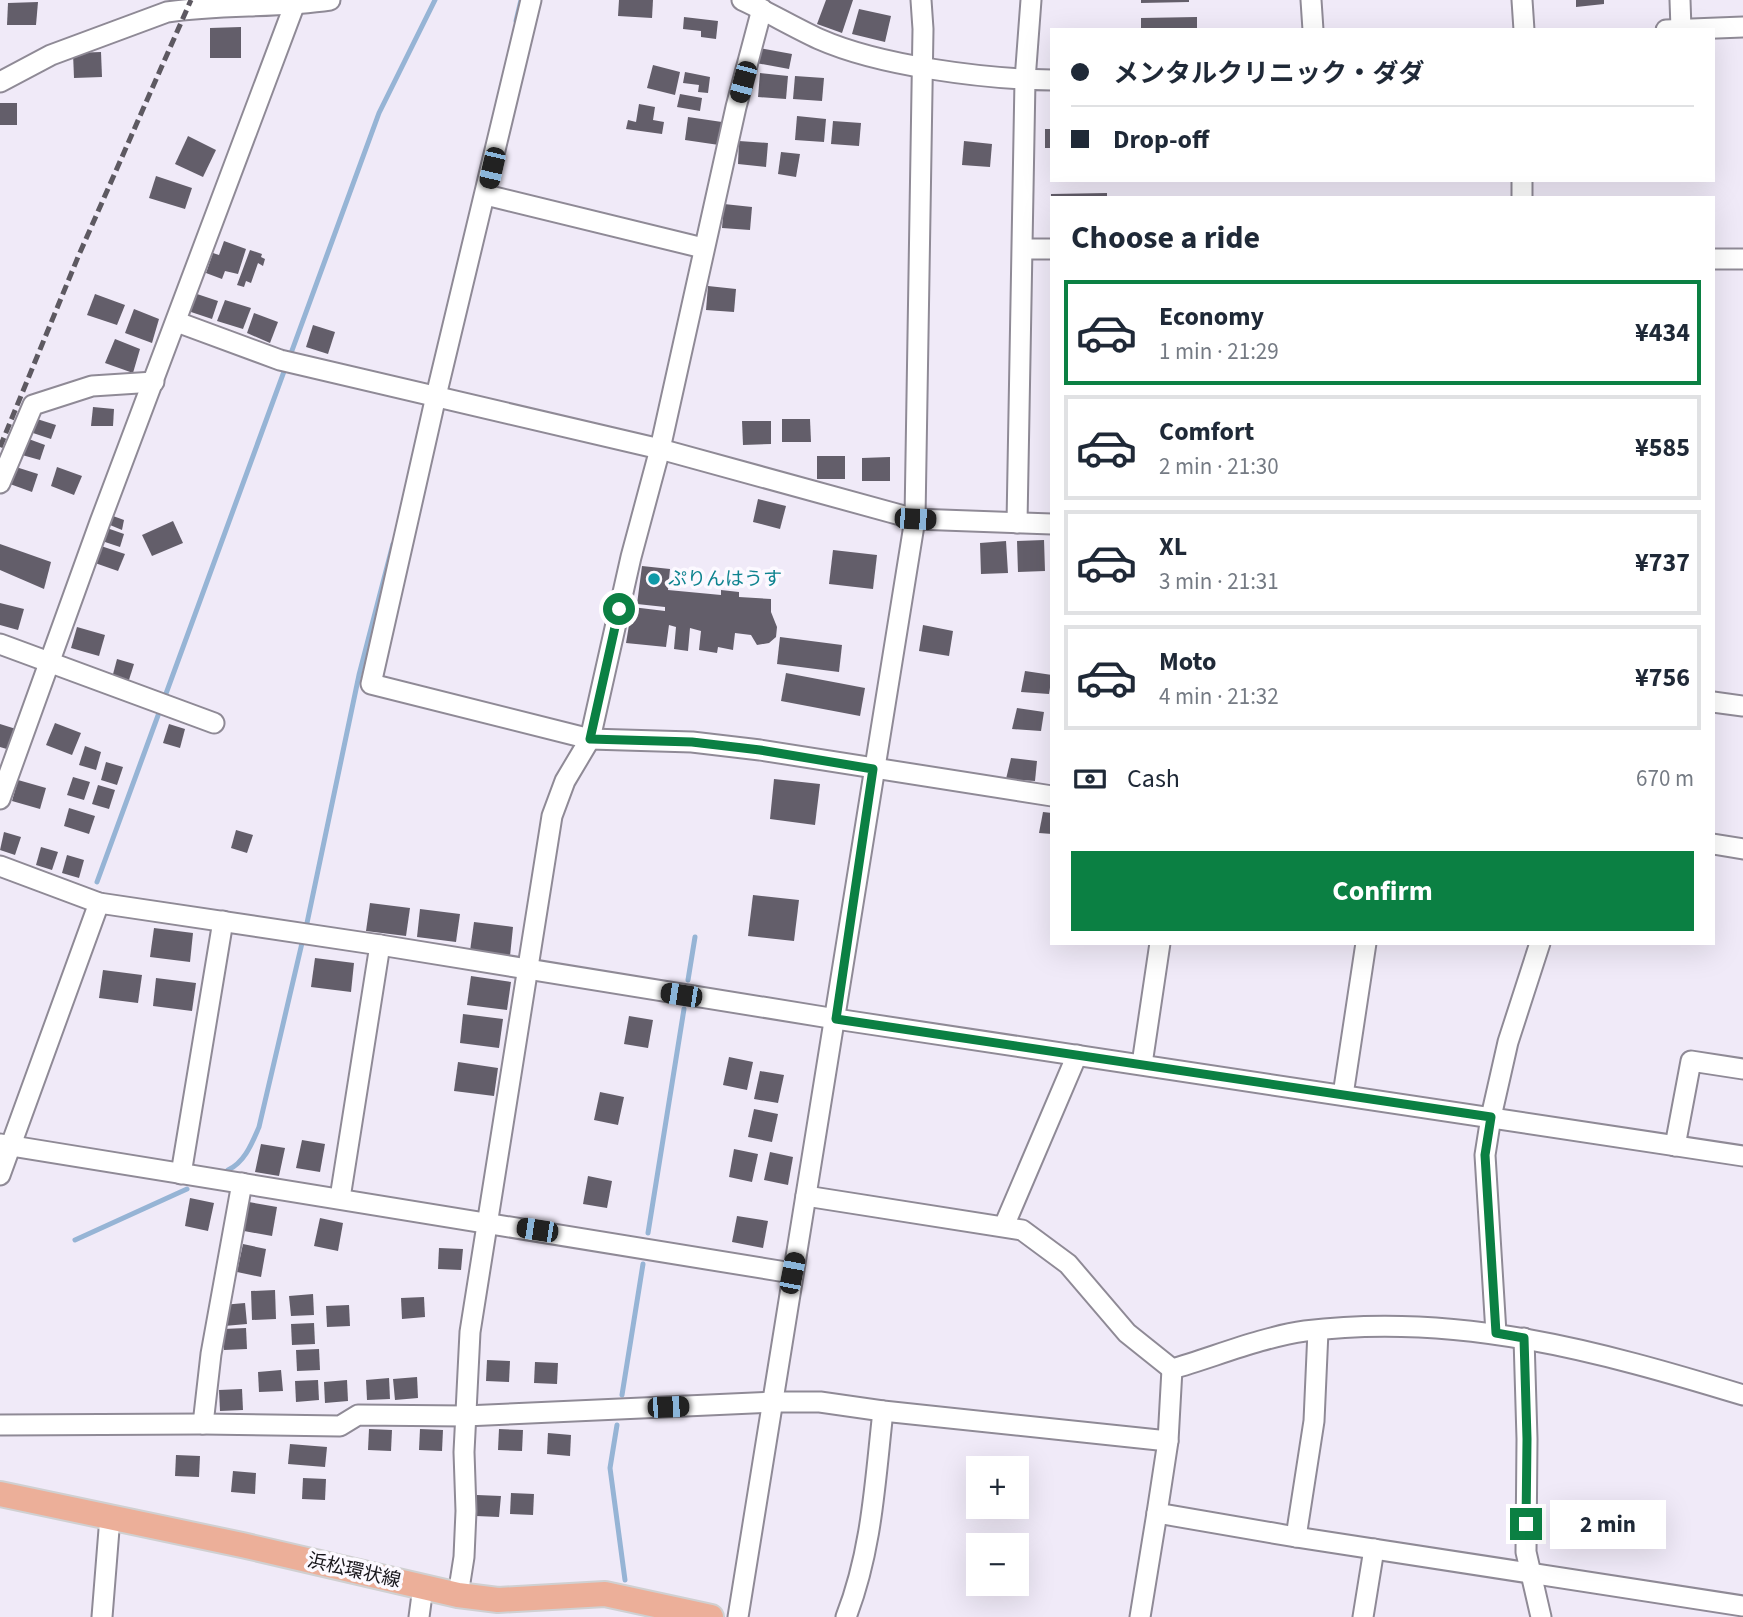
<!DOCTYPE html>
<html lang="en">
<head>
<meta charset="utf-8">
<style>
  :root { --surface:#fff; --page:#f6f6f7; --text:#1f2937; --muted:#747a83; --line:#e0e1e3; --accent:#0b8043 }
  body { margin:0; font-family:"Source Sans 3","Noto Sans JP",sans-serif; background:var(--page); color:var(--text); height:100vh; display:flex; flex-direction:column; font-size:26px; white-space:nowrap }
  * { box-sizing:border-box; margin:0 }
  p { font-size:23px; color:var(--muted) }
  .icon { flex:none; width:38px; height:38px; fill:none; stroke:currentColor; stroke-width:2; stroke-linecap:round; stroke-linejoin:round }
  .map { position:relative; flex:1; overflow:hidden }
  .drawer { position:absolute; left:1050px; top:196px; width:665px; height:749px; display:flex; flex-direction:column; background:var(--surface); border-radius:0px; box-shadow:0 7px 28px #0002 }
  .drawer>* { flex:none }
  .top-card { position:absolute; left:1050px; top:28px; width:665px; height:154px; border-radius:0px; box-shadow:0 7px 28px #0002; display:grid; align-content:center; height:154px; padding:0 21px; background:var(--surface) }
  .buttons { position:absolute; left:966px; top:1456px; display:grid; gap:14px }
  .buttons a { display:grid; place-items:center; width:63px; height:63px; border-radius:0px; background:var(--surface); box-shadow:0 7px 28px #0002; font-size:35px }
  .end { position:absolute; width:32px; height:32px; margin:-16px; border:9px solid #0b8043; background:#fff; box-shadow:0 0 0 4px #fff }
  .from { border-radius:50% }
  .bubble { position:absolute; height:49px; border-radius:0px; background:var(--surface); box-shadow:0 7px 28px #0002; font-size:23px; font-weight:700; line-height:49px; text-align:center }
  .car { position:absolute; width:21px; height:42px; margin:-21px -10px; border-radius:9px; box-shadow:0 0 5px 2px #0007; background:linear-gradient(#222 24%,#8ab4d8 0 40%,#222 0 76%,#8ab4d8 0 86%,#222 0) }
  .top-card b { display:flex; align-items:center; gap:24px; height:66px; font-size:26px }
  .top-card b+b { border-top:2px solid var(--line) }
  .top-card i { width:18px; height:18px; background:var(--text) }
  ul { padding:0; list-style:none }
  li { display:flex; align-items:center; gap:21px; height:105px; margin:0 14px 10px; padding:0 7px; border:4px solid var(--line); border-radius:0px }
  li div { flex:1 }
  li b { display:block; font-size:26px }
  li em { font-style:normal; font-weight:700 }
  li.active { border-color:var(--accent) }
  li>.icon { width:63px; height:63px; stroke-width:1.5 }
  h2 { padding:0 21px; font-size:32px; line-height:84px }
  .pay { display:flex; align-items:center; gap:18px; height:77px; padding:0 21px; font-size:26px }
  .pay p { margin-inline-start:auto }
  .primary-button { display:flex; gap:14px; margin-top:auto; padding:14px 21px }
  .primary-button a { flex:1; height:80px; border-radius:0px; background:var(--accent); color:#fff; font-size:28px; font-weight:700; line-height:80px; text-align:center }
  .map>svg:first-child { display:block }
</style>
</head>
<body>
<div class="map">
<svg width="1743" height="1617" viewBox="0 0 1743 1617">
  <rect width="100%" height="100%" fill="#f0eaf8"/>
  <g fill="none" stroke-linecap="round" stroke-linejoin="round">
    <!-- stream -->
    <g stroke="#96b4d5" stroke-width="5">
      <polyline points="516,21 521,0"/>
      <polyline points="290,356 379,113 435,0"/>
      <polyline points="97,882 286,366"/>
      <polyline points="307,923 359,675 393,544"/>
      <polyline points="688,980 695,937"/>
      <path d="M228,1170c17,-8 24,-27 31,-43l43,-184"/>
      <polyline points="648,1233 684,1009"/>
      <polyline points="75,1240 187,1189"/>
      <polyline points="622,1395 643,1264"/>
      <polyline points="617,1425 610,1468 625,1580"/>
    </g>
  </g>
  <!-- building -->
  <g fill="#635e6a">
    <polygon points="619,0 653,0 652,18 618,16"/>
    <polygon points="826,0 853,0 842,33 817,24"/>
    <polygon points="1141,0 1189,0 1189,2 1141,3"/>
    <polygon points="1576,0 1604,0 1604,4 1576,7"/>
    <polygon points="38,2 36,25 7,25 8,3"/>
    <polygon points="859,9 891,16 885,42 852,34"/>
    <polygon points="684,17 718,21 716,39 701,37 701,31 683,29"/>
    <polygon points="1197,17 1197,30 1141,30 1141,18"/>
    <polygon points="241,27 241,58 210,58 210,28"/>
    <polygon points="759,48 792,54 789,69 756,63"/>
    <polygon points="101,52 102,77 74,78 73,53"/>
    <polygon points="653,65 680,72 675,95 647,88"/>
    <polygon points="685,72 710,77 708,93 698,92 699,85 683,83"/>
    <polygon points="760,73 788,76 786,99 758,97"/>
    <polygon points="795,76 824,78 822,101 793,99"/>
    <polygon points="680,94 702,98 700,111 677,107"/>
    <rect x="0" y="103" width="17" height="22"/>
    <polygon points="639,104 655,107 653,120 664,122 662,134 626,129 628,120 636,122"/>
    <polygon points="797,116 826,119 824,142 795,140"/>
    <polygon points="688,117 722,122 719,145 685,140"/>
    <polygon points="833,121 861,123 859,146 831,144"/>
    <rect x="1045" y="129" width="7" height="19"/>
    <polygon points="188,136 216,150 203,177 175,164"/>
    <polygon points="739,141 768,143 766,167 738,164"/>
    <polygon points="964,141 992,144 990,167 962,165"/>
    <polygon points="781,152 800,154 796,177 778,174"/>
    <polygon points="156,176 192,188 185,209 149,198"/>
    <polygon points="1107,193 1107,198 1051,198 1051,194"/>
    <polygon points="724,204 752,207 750,230 722,228"/>
    <polygon points="224,241 246,249 238,274 225,271 222,279 206,273 213,253 219,255"/>
    <polygon points="250,250 262,254 261,257 265,259 263,266 258,263 251,283 246,281 244,287 237,285"/>
    <polygon points="708,286 736,289 734,312 706,310"/>
    <polygon points="194,293 218,301 212,319 188,311"/>
    <polygon points="95,294 125,305 117,325 87,315"/>
    <polygon points="225,300 251,308 243,329 217,321"/>
    <polygon points="134,309 159,319 152,343 125,333"/>
    <polygon points="254,313 278,322 270,343 247,333"/>
    <polygon points="313,325 335,332 328,354 306,347"/>
    <polygon points="115,339 140,349 133,373 105,363"/>
    <polygon points="93,407 114,409 113,426 91,426"/>
    <polygon points="37,419 56,425 51,439 33,433"/>
    <polygon points="782,419 810,419 811,442 782,442"/>
    <polygon points="742,421 771,421 771,444 743,445"/>
    <polygon points="26,438 45,445 40,460 22,455"/>
    <rect x="817" y="456" width="28" height="23"/>
    <polygon points="890,457 890,481 862,481 862,458"/>
    <polygon points="16,467 38,474 32,492 10,484"/>
    <polygon points="57,467 82,476 74,495 51,486"/>
    <polygon points="758,499 786,506 780,529 753,522"/>
    <polygon points="113,516 124,520 122,530 110,525"/>
    <polygon points="173,521 183,543 152,556 142,535"/>
    <polygon points="107,528 124,534 120,547 102,541"/>
    <polygon points="1044,540 1045,571 1018,572 1017,541"/>
    <polygon points="1006,541 1008,573 981,574 980,543"/>
    <polygon points="0,544 51,562 44,589 0,570"/>
    <polygon points="101,546 125,554 118,571 95,563"/>
    <polygon points="833,550 877,555 873,589 829,584"/>
    <polygon points="642,566 670,569 668,590 721,595 721,590 739,592 739,597 771,599 771,612 777,627 776,637 769,643 757,645 751,635 735,633 733,650 718,647 717,653 699,650 701,631 690,628 688,651 674,649 676,627 669,625 666,647 626,643 632,607 665,611 665,607 637,604"/>
    <polygon points="0,603 24,609 18,630 0,625"/>
    <polygon points="923,625 953,631 949,656 919,651"/>
    <polygon points="77,627 105,635 99,656 71,648"/>
    <polygon points="780,637 842,645 839,672 777,664"/>
    <polygon points="117,659 134,664 128,683 112,678"/>
    <polygon points="1025,671 1052,675 1049,694 1021,692"/>
    <polygon points="786,673 865,688 860,716 781,701"/>
    <polygon points="1017,708 1044,712 1041,731 1012,729"/>
    <polygon points="55,723 81,733 72,755 46,745"/>
    <polygon points="0,724 16,729 10,750 0,747"/>
    <polygon points="169,724 185,729 180,748 163,743"/>
    <polygon points="85,746 101,752 96,770 79,765"/>
    <polygon points="1011,758 1037,761 1035,781 1006,779"/>
    <polygon points="106,762 123,767 117,785 101,780"/>
    <polygon points="73,777 90,782 84,800 67,795"/>
    <polygon points="774,779 820,784 815,825 770,819"/>
    <polygon points="18,780 46,788 40,809 12,801"/>
    <polygon points="98,785 115,790 109,809 92,804"/>
    <polygon points="69,808 95,816 89,834 64,826"/>
    <polygon points="1043,812 1052,813 1052,834 1039,833"/>
    <polygon points="236,830 253,835 247,853 231,848"/>
    <polygon points="4,832 21,837 15,855 0,850"/>
    <polygon points="41,847 58,852 52,870 36,865"/>
    <polygon points="67,855 84,860 79,878 62,873"/>
    <polygon points="753,895 799,900 794,941 748,936"/>
    <polygon points="370,903 410,908 406,936 366,931"/>
    <polygon points="420,909 460,914 456,942 417,937"/>
    <polygon points="474,922 513,927 510,956 470,951"/>
    <polygon points="154,928 193,933 190,962 150,957"/>
    <polygon points="315,958 354,963 351,992 311,987"/>
    <polygon points="103,970 142,975 138,1003 99,998"/>
    <polygon points="471,976 511,982 507,1010 467,1005"/>
    <polygon points="156,978 196,983 192,1011 153,1006"/>
    <polygon points="463,1014 503,1019 499,1048 460,1043"/>
    <polygon points="629,1016 653,1020 648,1048 624,1044"/>
    <polygon points="729,1057 753,1062 747,1090 723,1085"/>
    <polygon points="458,1062 498,1068 494,1096 454,1091"/>
    <polygon points="760,1071 784,1075 778,1103 754,1099"/>
    <polygon points="600,1092 624,1097 618,1125 594,1120"/>
    <polygon points="754,1109 778,1114 772,1142 748,1137"/>
    <polygon points="302,1140 325,1144 320,1172 296,1168"/>
    <polygon points="261,1144 285,1148 279,1176 255,1172"/>
    <polygon points="734,1149 758,1154 752,1182 729,1177"/>
    <polygon points="770,1152 793,1157 788,1185 764,1180"/>
    <polygon points="588,1176 612,1181 607,1208 583,1204"/>
    <polygon points="190,1198 214,1203 208,1231 185,1226"/>
    <polygon points="249,1202 277,1207 272,1236 244,1231"/>
    <polygon points="737,1216 768,1221 763,1248 732,1242"/>
    <polygon points="320,1218 343,1223 338,1251 314,1246"/>
    <polygon points="243,1244 266,1249 261,1277 237,1272"/>
    <polygon points="439,1248 463,1249 461,1270 438,1269"/>
    <polygon points="275,1290 276,1319 252,1320 251,1291"/>
    <polygon points="313,1294 314,1315 291,1316 289,1296"/>
    <polygon points="424,1297 425,1317 402,1319 401,1298"/>
    <polygon points="245,1303 247,1324 224,1326 222,1305"/>
    <polygon points="349,1305 350,1326 327,1327 326,1306"/>
    <polygon points="314,1323 315,1344 292,1345 291,1324"/>
    <polygon points="246,1328 247,1349 224,1350 223,1329"/>
    <polygon points="319,1349 320,1370 297,1371 296,1350"/>
    <polygon points="487,1360 510,1361 509,1382 486,1381"/>
    <polygon points="535,1362 558,1363 557,1384 534,1383"/>
    <polygon points="281,1370 283,1391 259,1392 258,1372"/>
    <polygon points="417,1377 418,1398 395,1400 393,1379"/>
    <polygon points="389,1378 390,1399 367,1400 366,1380"/>
    <polygon points="318,1380 319,1400 296,1402 295,1381"/>
    <polygon points="347,1380 348,1401 325,1403 324,1382"/>
    <polygon points="242,1389 243,1410 220,1411 219,1390"/>
    <polygon points="369,1429 392,1430 391,1451 368,1450"/>
    <polygon points="420,1429 443,1430 442,1451 419,1450"/>
    <polygon points="499,1429 523,1430 522,1451 498,1450"/>
    <polygon points="548,1433 571,1435 570,1456 547,1454"/>
    <polygon points="290,1444 327,1447 325,1467 288,1464"/>
    <polygon points="176,1455 200,1456 199,1477 175,1476"/>
    <polygon points="233,1471 256,1473 255,1494 231,1492"/>
    <polygon points="303,1478 326,1479 325,1500 302,1499"/>
    <polygon points="511,1493 534,1494 533,1515 510,1514"/>
    <polygon points="477,1495 501,1496 499,1517 476,1516"/>
  </g>
  <g fill="none" stroke-linecap="round" stroke-linejoin="round">
    <!-- minor casing -->
    <g stroke="#8f8a96" stroke-width="23">
      <g id="minor">
        <polyline points="531,0 436,396 371,684 590,739 692,742 760,750 1052,796"/>
        <path d="M742,0c26,12 51,27 77,39 61,27 165,40 233,41"/>
        <polyline points="1311,0 1313,30"/>
        <polyline points="1522,0 1524,30"/>
        <polyline points="1680,0 1681,29"/>
        <polyline points="1666,30 1743,27"/>
        <path d="M0,82l51,-27 116,-43c54,-8 109,-4 163,-12"/>
        <polyline points="486,195 703,248"/>
        <polyline points="1522,198 1522,180"/>
        <polyline points="1023,249 1052,249"/>
        <polyline points="1713,259 1743,259"/>
        <polyline points="177,322 280,360 660,449 915,519 1052,524"/>
        <polyline points="0,483 33,405 92,386 154,382"/>
        <polyline points="1017,523 1025,80 1031,0"/>
        <polyline points="0,644 214,723"/>
        <polyline points="1713,702 1743,706"/>
        <polyline points="0,799 100,522 294,6"/>
        <polyline points="1713,844 1743,849"/>
        <polyline points="0,866 99,903 380,945 836,1019 1743,1156"/>
        <polyline points="1142,1064 1160,943"/>
        <polyline points="1343,1095 1366,943"/>
        <polyline points="0,1144 792,1273"/>
        <polyline points="1675,1146 1691,1061 1743,1069"/>
        <polyline points="181,1174 223,921"/>
        <polyline points="0,1175 99,903"/>
        <path d="M806,1196l216,34 46,34 59,69 45,36c42,-12 90,-32 133,-38 152,-19 294,20 438,64"/>
        <polyline points="340,1198 380,945"/>
        <polyline points="1004,1226 1077,1055"/>
        <polyline points="1496,1333 1485,1155 1491,1117 1508,1042 1540,943"/>
        <polyline points="1524,1338 1527,1439 1526,1552 1541,1617"/>
        <polyline points="1172,1369 1168,1441 1157,1513 1296,1537 1743,1606"/>
        <polyline points="203,1424 211,1354 242,1183"/>
        <polyline points="0,1425 203,1424 340,1426 358,1415 465,1416 773,1402 820,1402 883,1411 1168,1441"/>
        <polyline points="1296,1537 1314,1421 1318,1331"/>
        <polyline points="458,1595 464,1557 466,1511 464,1452 470,1332 552,816 565,781 590,739 631,557 660,449 736,107 762,9"/>
        <polyline points="102,1617 110,1517"/>
        <polyline points="419,1617 423,1587"/>
        <polyline points="738,1617 915,519 923,29 921,0"/>
        <path d="M846,1617c26,-67 29,-135 37,-206"/>
        <polyline points="1140,1617 1157,1513"/>
        <polyline points="1363,1617 1374,1549"/>
      </g>
    </g>
    <!-- major casing -->
    <g stroke="#d0d0d1" stroke-width="28">
      <polyline id="major" points="0,1494 242,1545 458,1595 498,1600 605,1594 711,1617"/>
    </g>
    <!-- minor -->
    <use href="#minor" stroke="#fff" stroke-width="19"/>
    <!-- major -->
    <use href="#major" stroke="#ecaf99" stroke-width="24"/>
    <!-- rail -->
    <polyline stroke="#5d5961" stroke-width="5" stroke-dasharray="10 5" stroke-linecap="butt" points="0,447 78,257 191,0"/>
  </g>
  <g fill="none" stroke-linecap="round" stroke-linejoin="round">
    <!-- route -->
    <polyline stroke="#0b8043" stroke-width="9" points="619,609 590,739 692,742 760,750 873,769 836,1019 1491,1117 1485,1155 1496,1333 1524,1338 1527,1439 1526,1524"/>
  </g>
  <!-- markers -->
  <circle fill="#0f9aa8" stroke="#fcf9ff" stroke-width="2.5" cx="654" cy="579" r="7"/>
  <g text-anchor="middle" dominant-baseline="central" stroke-width="7" stroke-linejoin="round" paint-order="stroke">
    <!-- culture labels -->
    <g font-size="19" fill="#0d838f" stroke="#fcf9ff" text-anchor="start">
      <text x="668" y="579">ぷりんはうす</text>
    </g>
    <!-- street labels -->
    <g font-size="19" fill="#161419" stroke="#fcf9ff">
      <text transform="translate(354 1571) rotate(13)">浜松環状線</text>
    </g>
  </g>
</svg>
<div class="buttons">
<a>+</a>
<a>−</a>
</div>
<i class="end from" style="left:619px;top:609px"></i>
<i class="end" style="left:1526px;top:1524px"></i>
<div class="bubble" style="left:1550px;top:1500px;width:116px">2 min</div>
<i class="car" style="left:743px;top:82px;rotate:195deg"></i>
<i class="car" style="left:492px;top:168px;rotate:193deg"></i>
<i class="car" style="left:915px;top:519px;rotate:93deg"></i>
<i class="car" style="left:681px;top:995px;rotate:279deg"></i>
<i class="car" style="left:537px;top:1230px;rotate:279deg"></i>
<i class="car" style="left:792px;top:1273px;rotate:11deg"></i>
<i class="car" style="left:668px;top:1407px;rotate:88deg"></i>
<div class="top-card">
<b><i class="from"></i>メンタルクリニック・ダダ</b>
<b><i></i>Drop-off</b>
</div>
<section class="drawer">
<h2>Choose a ride</h2>
<ul>
<li class="active"><svg class="icon" aria-label="car" viewBox="0 0 24 24"><path d="M5 17H2v-5l4-1 3-4h7l3 4 3 1v5h-3M9 17h6M6 11h13"/><circle cx="7" cy="17" r="2"/><circle cx="17" cy="17" r="2"/></svg><div><b>Economy</b><p>1 min · 21:29</p></div><em>¥434</em></li>
<li><svg class="icon" aria-label="car" viewBox="0 0 24 24"><path d="M5 17H2v-5l4-1 3-4h7l3 4 3 1v5h-3M9 17h6M6 11h13"/><circle cx="7" cy="17" r="2"/><circle cx="17" cy="17" r="2"/></svg><div><b>Comfort</b><p>2 min · 21:30</p></div><em>¥585</em></li>
<li><svg class="icon" aria-label="car" viewBox="0 0 24 24"><path d="M5 17H2v-5l4-1 3-4h7l3 4 3 1v5h-3M9 17h6M6 11h13"/><circle cx="7" cy="17" r="2"/><circle cx="17" cy="17" r="2"/></svg><div><b>XL</b><p>3 min · 21:31</p></div><em>¥737</em></li>
<li><svg class="icon" aria-label="car" viewBox="0 0 24 24"><path d="M5 17H2v-5l4-1 3-4h7l3 4 3 1v5h-3M9 17h6M6 11h13"/><circle cx="7" cy="17" r="2"/><circle cx="17" cy="17" r="2"/></svg><div><b>Moto</b><p>4 min · 21:32</p></div><em>¥756</em></li>
</ul>
<div class="pay"><svg class="icon" aria-label="cash" viewBox="0 0 24 24"><path d="M3 7h18v10H3z"/><circle cx="12" cy="12" r="2"/></svg>Cash<p>670 m</p></div>
<div class="primary-button"><a>Confirm</a></div>
</section>
</div>
</body>
</html>
